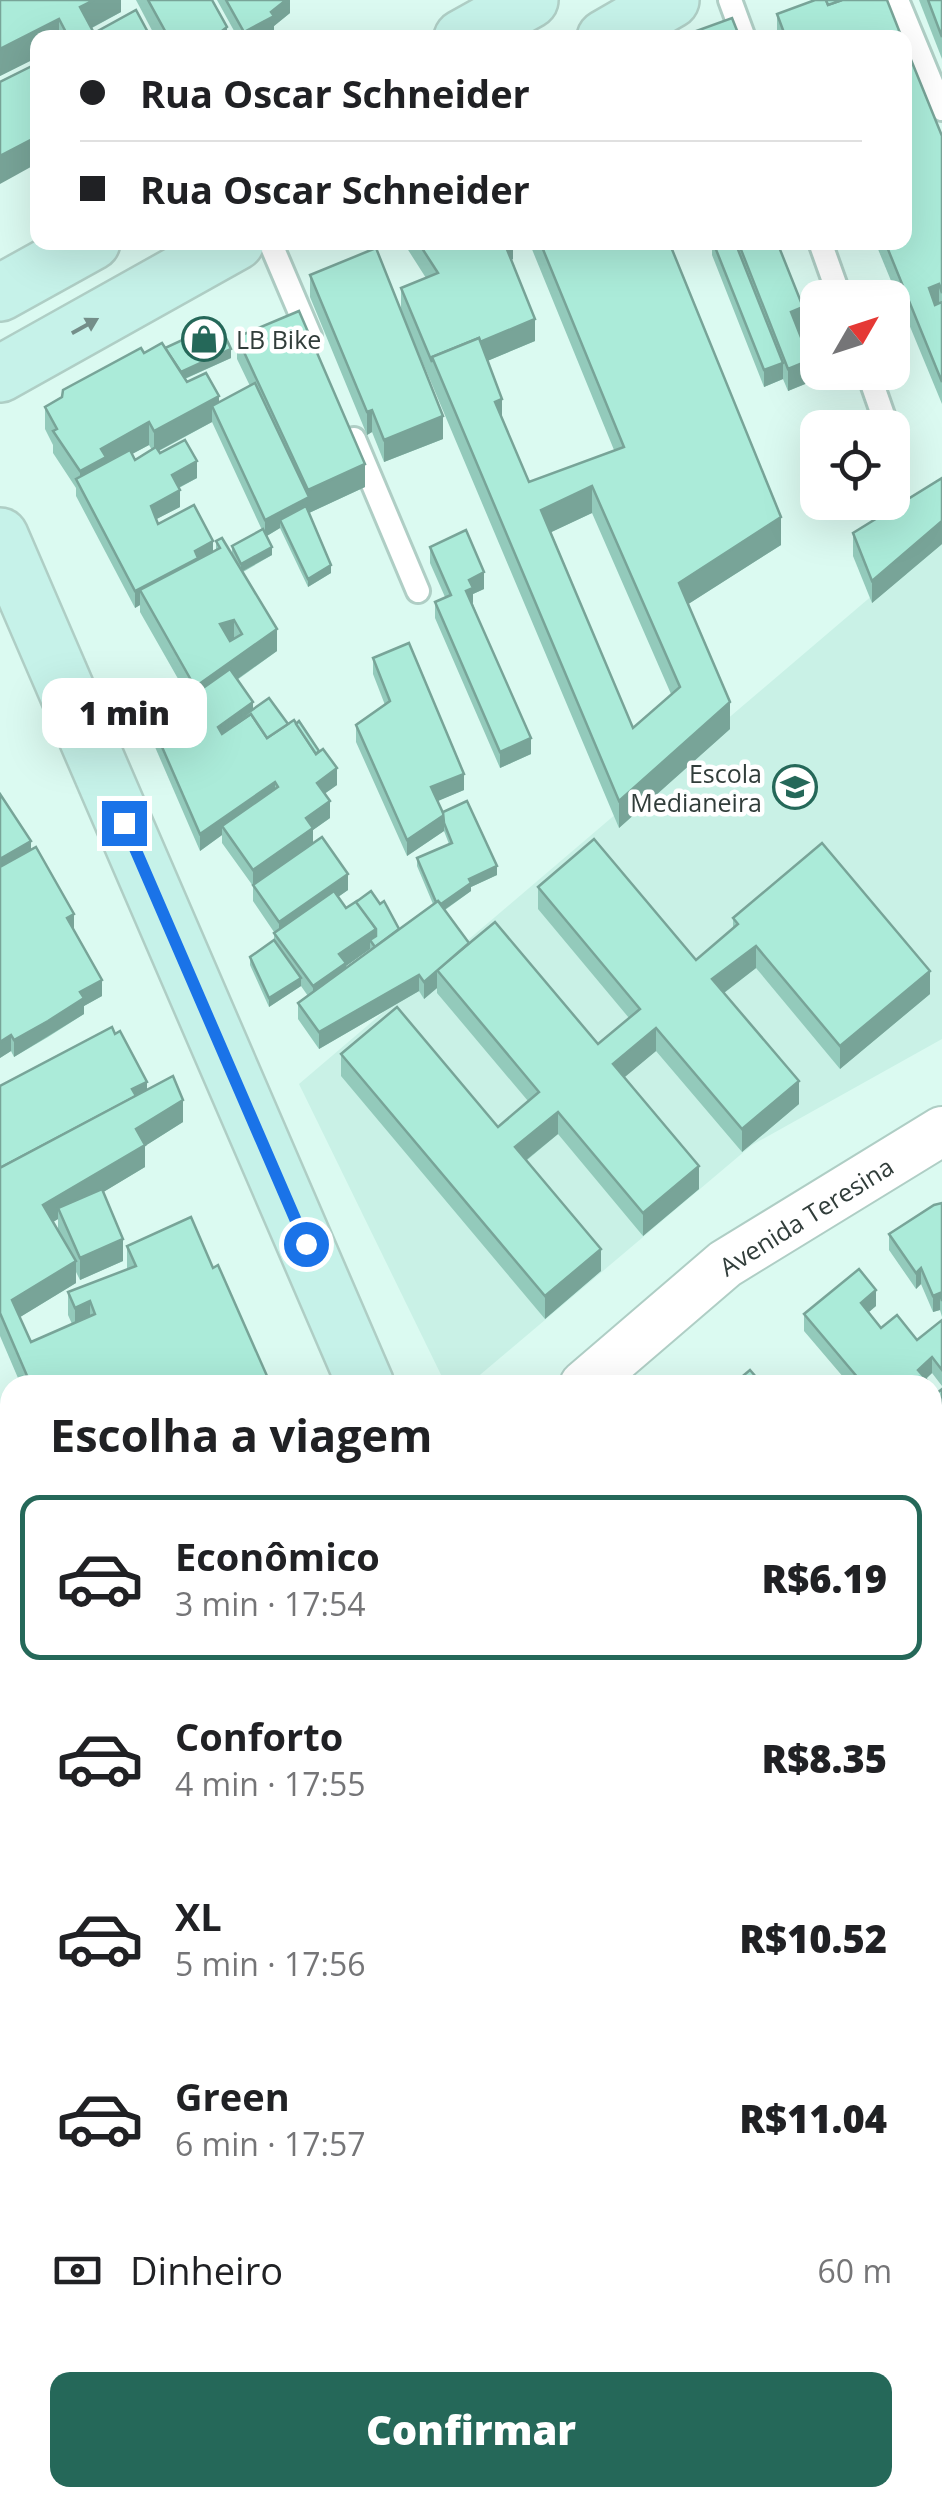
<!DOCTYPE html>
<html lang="pt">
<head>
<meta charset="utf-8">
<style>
  :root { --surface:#fff; --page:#f6f6f6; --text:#202124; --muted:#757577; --line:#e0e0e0; --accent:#256859 }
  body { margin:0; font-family:"Open Sans",sans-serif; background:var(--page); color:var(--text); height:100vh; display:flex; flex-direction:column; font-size:38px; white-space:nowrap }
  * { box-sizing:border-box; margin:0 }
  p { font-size:32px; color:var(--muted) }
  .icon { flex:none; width:55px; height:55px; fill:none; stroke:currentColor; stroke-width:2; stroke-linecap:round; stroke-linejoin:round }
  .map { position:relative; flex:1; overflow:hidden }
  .details { position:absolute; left:0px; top:1375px; width:942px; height:1132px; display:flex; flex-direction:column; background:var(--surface); border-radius:30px 30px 0 0; box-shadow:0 10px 40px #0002 }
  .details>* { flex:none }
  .top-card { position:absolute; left:30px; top:30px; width:882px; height:220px; border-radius:20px; box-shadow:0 10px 40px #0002; display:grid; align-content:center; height:220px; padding:0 50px; background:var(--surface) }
  .needle { width:65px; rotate:51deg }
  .tools { position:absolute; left:800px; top:280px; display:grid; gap:20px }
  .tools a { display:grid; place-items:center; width:110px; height:110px; border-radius:20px; background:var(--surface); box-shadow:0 10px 40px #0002; font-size:50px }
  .end { position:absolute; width:45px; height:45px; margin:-22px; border:12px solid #1a73e8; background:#fff; box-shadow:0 0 0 5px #fff }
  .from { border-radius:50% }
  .bubble { position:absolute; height:70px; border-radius:20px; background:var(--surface); box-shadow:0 10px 40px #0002; font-size:32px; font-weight:800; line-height:70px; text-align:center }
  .top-card b { display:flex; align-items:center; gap:35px; height:95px; font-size:38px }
  .top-card b+b { border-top:2px solid var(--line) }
  .top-card i { width:25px; height:25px; background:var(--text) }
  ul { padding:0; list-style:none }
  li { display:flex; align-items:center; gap:30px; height:165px; margin:0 20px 15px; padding:0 30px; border:5px solid transparent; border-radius:20px }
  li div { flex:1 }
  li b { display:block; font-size:38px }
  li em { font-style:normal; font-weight:800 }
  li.selected { border-color:var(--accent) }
  li>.icon { width:90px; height:90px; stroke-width:1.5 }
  h2 { padding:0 50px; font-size:45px; line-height:120px }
  .pay { display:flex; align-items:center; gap:25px; height:110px; padding:0 50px; font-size:38px }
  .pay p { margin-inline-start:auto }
  .button { display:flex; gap:20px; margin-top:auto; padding:20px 50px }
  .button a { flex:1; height:115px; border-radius:20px; background:var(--accent); color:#fff; font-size:40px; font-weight:800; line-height:115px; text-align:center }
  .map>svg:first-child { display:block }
</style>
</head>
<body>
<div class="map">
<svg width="942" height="2506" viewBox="0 0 942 2506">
  <rect width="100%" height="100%" fill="#dbfaf1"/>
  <!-- built -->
  <polygon fill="#c9f1e6" points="942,536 942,1039 752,1145 468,1385 446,1385 299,1084"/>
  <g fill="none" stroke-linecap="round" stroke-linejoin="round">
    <!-- lane casing -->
    <g stroke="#afcec5" stroke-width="28">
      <g id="lane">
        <polyline points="730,0 744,38"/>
        <polyline points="897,0 942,109"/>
        <polyline points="270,242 310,336"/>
        <polyline points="820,242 840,298"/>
        <polyline points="868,372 883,415"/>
        <polyline points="354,439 418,591"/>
      </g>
    </g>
    <!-- street casing -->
    <g stroke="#afcec5" stroke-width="52">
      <g id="street">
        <polyline points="584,1385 725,1264 942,1131"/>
        <polyline points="932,2465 942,2462"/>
        <polyline points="690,2498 693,2506"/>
        <polyline points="820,2506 844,2498"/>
      </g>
    </g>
    <!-- secondary casing -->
    <g stroke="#afcec5" stroke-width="60">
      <g id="secondary">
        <polyline points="462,38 530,0"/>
        <polyline points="605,38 671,0"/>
        <polyline points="0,293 92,242"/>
        <polyline points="0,374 236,242"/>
        <polyline points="0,536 366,1385"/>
        <polyline points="0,1882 10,1873"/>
        <polyline points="932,2116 942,2127"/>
      </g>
    </g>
    <!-- lane -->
    <use href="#lane" stroke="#fff" stroke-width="22"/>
    <!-- street -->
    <use href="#street" stroke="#fff" stroke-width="48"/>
    <!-- secondary -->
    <use href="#secondary" stroke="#c6f2e9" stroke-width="55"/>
  </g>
  <!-- wall -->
  <g fill="#93cabb" fill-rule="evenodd">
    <polygon points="0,0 121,0 121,12 92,28 94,33 151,38 38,38 38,57 0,76"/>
    <polygon points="136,0 212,0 227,38 156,38"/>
    <polygon points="217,0 290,0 290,13 274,26 274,32 264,38 238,38"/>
    <polygon points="919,0 942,0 942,59"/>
    <polygon points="777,14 902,38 777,38"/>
    <polygon points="942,136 942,404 875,242 905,242"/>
    <path d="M403,242h110v17l-2,1 24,81 -48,20 15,57 27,64 85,-32 -85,-208h140l112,303 -93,59 42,125 -111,99 -218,-517v-23l25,-10zM592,513l79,181 -38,34 -82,-196z"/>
    <polygon points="712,242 777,242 803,330 799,331 810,382 788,391 783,379 764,387 712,255"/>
    <polygon points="310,275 443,439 384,462 372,432 367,435 310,297"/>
    <path d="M237,337l128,150 -56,26 22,60 -23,14 -28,-59 -13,8 5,19 -29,17 34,79 -40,29 16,30 35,14 49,61 -13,9 6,24 -17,12v13l35,47 -10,7 8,11 53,21 34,-25 -16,-38v-8l32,-14 -5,-13 -37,25 -51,-114v-17l29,-20 -12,-31v-16l91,132 -27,11 6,11 54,63 -26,12v4l-26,19 24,33 129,101 31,-26 -91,-109v-22l158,73 37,-31v-11l197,76 -90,75 -84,-101 -32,25 75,111 -57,48 -86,-101 -32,26 75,112 -56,47 -85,-102 -31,26 74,111 -56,48 -204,-243v-22l157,73 30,-26 -91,-108v-5l-13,11 -5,-8 -100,58 -21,-30v-16l10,-7 -7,-10 -32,21 -19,-42v-8l24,-17v-8l-21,-31v-15l-31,-43v-8l-22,16 -48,-111v-16l37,-26 -49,-86v-7l-5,3 -59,-112v-8l-23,-35v-8l-8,-16v-22l99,-54 21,-5 66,10 -46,21 2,3 32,20 31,-16 -13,-27zM212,422l50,108 -30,16v8l-16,-13v9l-3,2 -55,-28 -2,-5 24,-12 -1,-19 18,-10 -38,-27zM149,445l3,5 -17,10 -3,-6zM370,949l1,1 -25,18v-2z"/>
    <polygon points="942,478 942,544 872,603 853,556 853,533"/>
    <polygon points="430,547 484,589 473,594 473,604 531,754 500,768 435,618 435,602 445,597 430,563"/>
    <polygon points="31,850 74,930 102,996 84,1006 84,1014 48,1037 14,1057 11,1051 0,1058"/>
    <path d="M0,1086l147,4 36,32 -38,24v21l-42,25 20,69 -43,19 -4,-8v11l-56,34 11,25 41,-18 -4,-9v-23l59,-23v-23l86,22 58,117h-250l-21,-49zM58,1219v13l-5,-10z"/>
    <polygon points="942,1203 942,1317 940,1310 933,1312 921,1284 916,1289 889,1250 889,1234"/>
    <polygon points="876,1306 868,1312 881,1328 917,1340 942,1320 942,1386 932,1373 926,1379 931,1385 850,1385 804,1331 804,1314"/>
    <polygon points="10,1519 10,1634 0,1622 0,1528"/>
    <polygon points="0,2004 8,2008 10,2007 10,2133 0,2118"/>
    <polygon points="10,2405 10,2456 0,2421 0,2409"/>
    <polygon points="22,2498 110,2498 112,2506 25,2506"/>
    <polygon points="176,2498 458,2498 458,2506 180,2506"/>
  </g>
  <!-- shaded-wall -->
  <g fill="#78a498">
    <polygon points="94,0 121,0 121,12 80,34 80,7"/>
    <polygon points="286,0 290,0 290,13 274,26 274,32 264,38 244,38 244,32"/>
    <polygon points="59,19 59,38 38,38 38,57 0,76 0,49"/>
    <polygon points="227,27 227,38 213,38"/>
    <polygon points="38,136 38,163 0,184 0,156"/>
    <polygon points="503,242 513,242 513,259 503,263"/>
    <polygon points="939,284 939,307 929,311 929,288"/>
    <polygon points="803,307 803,330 791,334 791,312"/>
    <polygon points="535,319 535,341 442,380 434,361"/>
    <polygon points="231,349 231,358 175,383 175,374"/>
    <polygon points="810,360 810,382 788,391 788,369"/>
    <polygon points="783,363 783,379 764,387 764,370"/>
    <polygon points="219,396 219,418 212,406 212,422 154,453 154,431"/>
    <polygon points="502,399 502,426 495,402"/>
    <polygon points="372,410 372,432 367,435 367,412"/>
    <polygon points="443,416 443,439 384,462 384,440"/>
    <polygon points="149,422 149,445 106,468 80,486 80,471 101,449"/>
    <polygon points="197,461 197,478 172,491 172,475"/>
    <polygon points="365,464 365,487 309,513 280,520 280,528 265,537 265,520 308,497 308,490"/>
    <polygon points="592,486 592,513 541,537 541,510"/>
    <polygon points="180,490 180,507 151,522 151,506"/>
    <polygon points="781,517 781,545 679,610 679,583"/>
    <polygon points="942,521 942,544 872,603 872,581"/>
    <polygon points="213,541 213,557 140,590 140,605 135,608 135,591 195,551"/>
    <polygon points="272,547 272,555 241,572 241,564"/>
    <polygon points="331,565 331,573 308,587 308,579"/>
    <polygon points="484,572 484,589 473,594 473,604 466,591 469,580"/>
    <polygon points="234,620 234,643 220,646 220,624"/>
    <polygon points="277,629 277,651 195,709 195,687"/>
    <polygon points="253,702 253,719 218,743 218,727"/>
    <polygon points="730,702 730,729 619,828 619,801"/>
    <polygon points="531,738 531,754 500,768 500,752"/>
    <polygon points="337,768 337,785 317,799 317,783"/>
    <polygon points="464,774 464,790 431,804 431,787"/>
    <polygon points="275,782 275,799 222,826 222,835 200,851 200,834"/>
    <polygon points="330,801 330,818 313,830 313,844 253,886 253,870 306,818"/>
    <polygon points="444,815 444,831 407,856 407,840"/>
    <polygon points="31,841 31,857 0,875 0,859"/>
    <polygon points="497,866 497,875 471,887 471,891 437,915 437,907 469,879"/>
    <polygon points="348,874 348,890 279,938 279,922"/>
    <polygon points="74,914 74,930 67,918"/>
    <polygon points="376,929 376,945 370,940 370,949 346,966 346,980 313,1003 313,986 339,954"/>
    <polygon points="756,946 756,968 712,1002 712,979"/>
    <polygon points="930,971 930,994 840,1069 840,1046"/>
    <polygon points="437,972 437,988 424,999 424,982"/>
    <polygon points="419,975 419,991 319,1049 319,1032"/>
    <polygon points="301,978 301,986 269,1007 269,998"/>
    <polygon points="102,980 102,996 84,1006 84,1014 14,1057 14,1040 80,992"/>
    <polygon points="656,1028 656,1051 613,1087 613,1064"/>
    <polygon points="11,1035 11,1051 0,1058 0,1042"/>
    <polygon points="799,1081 799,1104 742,1152 742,1129"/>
    <polygon points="147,1082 147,1098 139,1118 132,1089"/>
    <polygon points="183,1100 183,1122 145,1146 145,1167 62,1217 58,1208 58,1219 43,1228 43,1205 136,1129"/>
    <polygon points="558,1112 558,1134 515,1169 515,1147"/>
    <polygon points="699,1166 699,1189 643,1236 643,1213"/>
    <polygon points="123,1239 123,1261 80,1280 80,1258"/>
    <polygon points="601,1249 601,1271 545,1319 545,1296"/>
    <polygon points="76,1261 76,1283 12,1322 12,1300"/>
    <polygon points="921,1268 921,1284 916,1289 916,1273"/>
    <polygon points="876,1290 876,1306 861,1319 861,1303"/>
    <polygon points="940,1293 940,1310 933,1312 933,1296"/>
    <polygon points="90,1301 90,1323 75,1330 75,1308"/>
    <polygon points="932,1357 932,1373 919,1385 918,1370"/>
    <polygon points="942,1428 942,1445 932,1453 932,1437"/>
    <polygon points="10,1465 10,1487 0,1496 0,1474"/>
    <polygon points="942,1533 942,1555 932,1563 932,1541"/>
    <polygon points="942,1612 942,1629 932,1636 932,1620"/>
    <polygon points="10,1741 10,1764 0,1772 0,1750"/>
    <polygon points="942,1852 942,1868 932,1877 932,1860"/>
    <polygon points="942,2012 942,2020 936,2025 936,2016"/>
    <polygon points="942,2359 942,2381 932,2384 932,2362"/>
    <polygon points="413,2498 417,2498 417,2506 385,2506"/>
    <rect x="450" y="2498" width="8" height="8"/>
  </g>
  <!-- building -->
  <g fill="#abebd9" stroke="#78a498" stroke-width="2.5" fill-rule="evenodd">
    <polygon points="0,0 94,0 80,7 94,33 136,10 151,38 69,38 59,19 0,49"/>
    <polygon points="148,0 212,0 227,27 213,38 169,38"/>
    <polygon points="226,0 286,0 271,12 274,16 244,32"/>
    <polygon points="815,0 826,0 828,5 842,0 887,0 902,38 786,38 777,14"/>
    <polygon points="826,0 842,0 828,5"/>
    <polygon points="928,0 942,0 942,37"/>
    <polygon points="732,18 740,38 677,38"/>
    <polygon points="905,45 942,136 942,293 939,284 929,288 935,305 942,302 942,382 885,242 905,242"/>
    <polygon points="38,63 38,136 0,156 0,82"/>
    <polygon points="418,242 504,242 535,319 480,342 479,338 432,357 432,362 401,288 438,273"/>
    <path d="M540,242h129l112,275 -102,66 51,119 -111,99 -187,-444 47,-19 23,61 -7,3 34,80 95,-35zM592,486l88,201 -47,41 -92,-218z"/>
    <polygon points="713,242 735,242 783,363 764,370"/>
    <polygon points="738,242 777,242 803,307 791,312 810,360 788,369"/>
    <polygon points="376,248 443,416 384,440 372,410 367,412 310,275"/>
    <polygon points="299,311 365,464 308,490 237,337"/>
    <polygon points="219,323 231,349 181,372 165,348"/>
    <polygon points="162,343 187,382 206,373 219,396 154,431 149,422 101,449 106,457 80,471 53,431 57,429 45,407 62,397 63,390 141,348 144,353"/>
    <polygon points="255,383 309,497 265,520 212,406"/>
    <polygon points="185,440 197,461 172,475 180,490 151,506 158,524 194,505 213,541 195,551 198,558 135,591 76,479 130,450 135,460 156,447 160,453"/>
    <polygon points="942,478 942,521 872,581 853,533"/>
    <polygon points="306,506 331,565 308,579 280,520"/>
    <polygon points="263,529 272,547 241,564 232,546"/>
    <polygon points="466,530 484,572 469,580 473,588 466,591 531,738 500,752 435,602 451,595 430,547"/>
    <path d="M222,538l55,91 -82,58 -55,-97 80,-42 -4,-7zM234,620l8,14 -12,7 -10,-17z"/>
    <polygon points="409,643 464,774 431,787 444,815 407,840 356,725 390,701 373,658"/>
    <polygon points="230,669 253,702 218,727 222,734 251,714 267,738 294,720 316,754 323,749 337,768 317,783 330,801 306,818 313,828 253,870 222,826 278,787 275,782 200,834 152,724"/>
    <polygon points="269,698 288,724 267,738 251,714 236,724 235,722"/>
    <polygon points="299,721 319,751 316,754 296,724"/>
    <polygon points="0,794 31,841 0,859"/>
    <polygon points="467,801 497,866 469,879 471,883 441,904 438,901 436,902 417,858 452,843 444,823 443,812"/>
    <polygon points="322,837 348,874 279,922 253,885"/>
    <polygon points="594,839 696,960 738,924 733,918 822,843 930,971 840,1046 756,946 712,979 799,1081 742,1129 656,1028 613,1064 699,1166 643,1213 558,1112 515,1147 601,1249 545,1296 341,1054 397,1007 498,1127 539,1092 437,970 495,922 598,1044 640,1009 538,887"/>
    <polygon points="36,847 74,914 67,918 102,980 80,992 84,998 48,1021 14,1040 11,1035 0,1042 0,867"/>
    <polygon points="334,891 346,908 357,901 376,929 339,954 346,963 313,986 274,933"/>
    <polygon points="371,891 380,904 384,901 399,929 375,947 370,940 376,936 376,929 356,902"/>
    <polygon points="438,901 469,943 424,982 419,975 319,1032 298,1003"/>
    <polygon points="274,940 301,978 269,998 250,957"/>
    <polygon points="112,1027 115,1034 120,1031 147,1082 132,1089 136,1096 0,1168 0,1086"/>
    <polygon points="173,1076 183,1100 136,1129 145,1145 43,1205 76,1261 12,1300 31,1342 95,1314 90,1301 75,1308 68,1292 136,1266 127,1246 191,1217 213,1268 218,1265 271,1385 31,1385 0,1313 0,1168"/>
    <polygon points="102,1189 123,1239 80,1258 58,1208"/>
    <polygon points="942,1203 942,1301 940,1293 933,1296 921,1268 916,1273 889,1234 934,1205"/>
    <polygon points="859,1269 876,1290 861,1303 881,1328 897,1315 917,1340 942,1320 942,1370 932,1357 918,1370 931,1385 864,1385 804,1314"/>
    <polygon points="750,1370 763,1385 732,1385"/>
    <polygon points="932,1387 937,1393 942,1389 942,1428 932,1437"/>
    <polygon points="10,1421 10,1465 0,1474 0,1429"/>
    <polygon points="932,1515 942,1526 942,1533 932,1541"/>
    <polygon points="10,1519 10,1611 0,1599 0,1528"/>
    <polygon points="942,1552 942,1612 932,1620 932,1559"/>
    <polygon points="10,1640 10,1741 0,1750 0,1648"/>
    <polygon points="942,1747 942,1852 932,1860 932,1755"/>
    <polygon points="942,1981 942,2012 936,2016 932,2012 932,1988"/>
    <polygon points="4,2002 8,2008 0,2014 0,2004"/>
    <polygon points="10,2007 10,2117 0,2101 0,2014"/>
    <polygon points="932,2282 938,2301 932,2303"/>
    <polygon points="942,2300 942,2359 932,2362 932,2303"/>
    <polygon points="10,2405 10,2447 0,2413 0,2409"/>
    <polygon points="27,2498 110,2498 112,2505 29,2506"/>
    <polygon points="149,2498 162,2498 164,2506 129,2506"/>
    <polygon points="182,2498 413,2498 385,2506 322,2506 321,2503 311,2506 272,2506 271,2505 267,2506 186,2506"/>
    <polygon points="418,2498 451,2498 454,2506 421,2506"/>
  </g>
  <!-- one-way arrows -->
  <defs><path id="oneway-solid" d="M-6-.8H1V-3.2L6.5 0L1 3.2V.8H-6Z" transform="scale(2.5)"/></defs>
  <use fill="#748e89" href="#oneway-solid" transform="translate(85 326) rotate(-29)"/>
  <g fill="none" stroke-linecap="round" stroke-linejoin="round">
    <!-- route -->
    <polyline stroke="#1a73e8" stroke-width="12" points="124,823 306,1244"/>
  </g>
  <!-- icons -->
  <defs>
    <g id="shop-ring" transform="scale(2.25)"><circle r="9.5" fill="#fff" stroke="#256859" stroke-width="1.5"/><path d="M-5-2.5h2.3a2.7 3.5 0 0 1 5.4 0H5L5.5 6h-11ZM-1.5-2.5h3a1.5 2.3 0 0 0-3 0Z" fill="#256859"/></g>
    <g id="school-ring" transform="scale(2.25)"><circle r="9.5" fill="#fff" stroke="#256859" stroke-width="1.5"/><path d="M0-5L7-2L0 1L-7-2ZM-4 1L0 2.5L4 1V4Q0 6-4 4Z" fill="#256859"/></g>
  </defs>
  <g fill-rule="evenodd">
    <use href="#shop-ring" x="204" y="339"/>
    <use href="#school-ring" x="795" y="787"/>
  </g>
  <g text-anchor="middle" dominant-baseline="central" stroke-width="9" stroke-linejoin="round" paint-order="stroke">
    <!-- poi labels -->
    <g font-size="25" fill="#313d3a" stroke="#fff" text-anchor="start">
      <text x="236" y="339">LB Bike</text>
      <text x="762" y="773" text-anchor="end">Escola<tspan x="762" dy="29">Medianeira</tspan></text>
    </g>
    <!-- street labels -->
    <g font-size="25" fill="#313d3a" stroke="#fff">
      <text transform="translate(806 1216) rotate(-32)">Avenida Teresina</text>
    </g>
  </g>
</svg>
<div class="tools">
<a><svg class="needle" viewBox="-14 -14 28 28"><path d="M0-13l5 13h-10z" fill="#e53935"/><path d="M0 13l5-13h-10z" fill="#757577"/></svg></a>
<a><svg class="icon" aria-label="locate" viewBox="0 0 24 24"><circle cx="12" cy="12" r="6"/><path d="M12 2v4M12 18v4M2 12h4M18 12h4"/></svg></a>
</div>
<i class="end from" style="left:306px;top:1244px"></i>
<i class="end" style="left:124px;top:823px"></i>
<div class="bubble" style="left:42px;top:678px;width:165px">1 min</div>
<div class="top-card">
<b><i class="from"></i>Rua Oscar Schneider</b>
<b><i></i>Rua Oscar Schneider</b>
</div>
<section class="details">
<h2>Escolha a viagem</h2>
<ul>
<li class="selected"><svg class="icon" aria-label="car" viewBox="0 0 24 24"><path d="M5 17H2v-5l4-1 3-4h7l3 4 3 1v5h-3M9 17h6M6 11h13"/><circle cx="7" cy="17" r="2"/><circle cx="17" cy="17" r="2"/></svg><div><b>Econômico</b><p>3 min · 17:54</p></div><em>R$6.19</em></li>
<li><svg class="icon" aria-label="car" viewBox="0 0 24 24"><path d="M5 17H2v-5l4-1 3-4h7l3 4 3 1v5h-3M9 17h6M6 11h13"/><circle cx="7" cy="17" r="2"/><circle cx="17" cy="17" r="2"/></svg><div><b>Conforto</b><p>4 min · 17:55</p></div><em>R$8.35</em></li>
<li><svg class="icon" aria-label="car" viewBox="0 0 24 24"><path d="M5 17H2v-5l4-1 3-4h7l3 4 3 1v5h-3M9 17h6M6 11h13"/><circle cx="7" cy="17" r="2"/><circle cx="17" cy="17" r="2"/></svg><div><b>XL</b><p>5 min · 17:56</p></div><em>R$10.52</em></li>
<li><svg class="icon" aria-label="car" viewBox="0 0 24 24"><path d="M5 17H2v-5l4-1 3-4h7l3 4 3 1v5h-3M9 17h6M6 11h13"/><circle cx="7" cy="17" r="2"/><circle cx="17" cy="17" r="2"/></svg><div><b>Green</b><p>6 min · 17:57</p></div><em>R$11.04</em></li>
</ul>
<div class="pay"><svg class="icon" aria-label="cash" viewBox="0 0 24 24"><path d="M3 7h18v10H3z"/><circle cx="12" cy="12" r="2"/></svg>Dinheiro<p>60 m</p></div>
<div class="button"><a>Confirmar</a></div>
</section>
</div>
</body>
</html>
